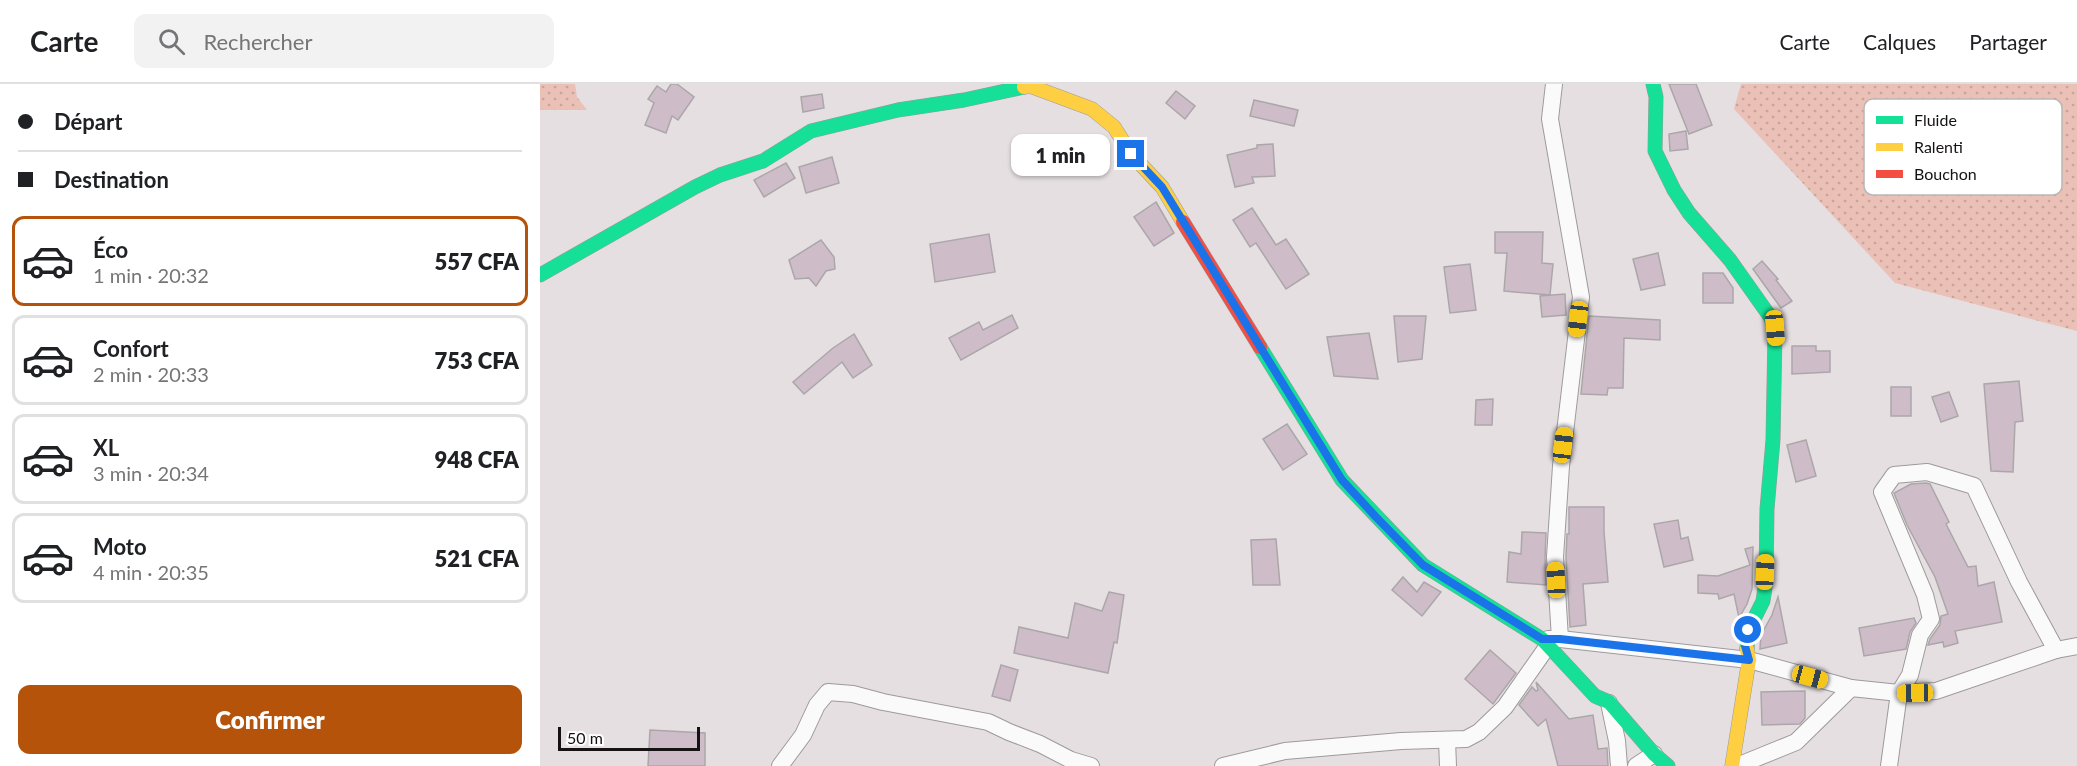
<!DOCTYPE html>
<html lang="fr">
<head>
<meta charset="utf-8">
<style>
  :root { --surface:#fff; --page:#f2f2f2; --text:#202124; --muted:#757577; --line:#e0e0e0; --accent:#b45309 }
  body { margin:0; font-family:Lato,sans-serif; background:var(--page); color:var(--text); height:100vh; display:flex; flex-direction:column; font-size:22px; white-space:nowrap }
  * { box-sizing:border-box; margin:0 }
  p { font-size:20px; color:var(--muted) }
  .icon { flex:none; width:33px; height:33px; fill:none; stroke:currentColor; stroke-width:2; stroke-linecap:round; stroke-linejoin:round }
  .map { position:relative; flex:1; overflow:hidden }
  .drawer { display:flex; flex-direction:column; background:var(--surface); width:540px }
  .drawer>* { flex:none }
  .banner { display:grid; align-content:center; height:132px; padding:0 18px; background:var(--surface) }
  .scale { position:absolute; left:18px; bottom:15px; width:142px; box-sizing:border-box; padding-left:6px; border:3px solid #161214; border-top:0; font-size:16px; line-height:21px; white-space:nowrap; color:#161214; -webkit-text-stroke:4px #fff; paint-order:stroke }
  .end { position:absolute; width:27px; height:27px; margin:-14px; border:8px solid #1a73e8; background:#fff; box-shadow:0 0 0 3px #fff }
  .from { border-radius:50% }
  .bubble { position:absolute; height:42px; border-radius:12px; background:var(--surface); box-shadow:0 2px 4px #0004; font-size:20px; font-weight:800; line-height:42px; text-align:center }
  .car { position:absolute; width:18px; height:36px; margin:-18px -9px; border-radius:8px; box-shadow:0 0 4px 2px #0007; background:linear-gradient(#f5c518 24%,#345 0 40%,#f5c518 0 76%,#345 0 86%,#f5c518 0) }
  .banner b { display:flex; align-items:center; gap:21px; height:57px; font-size:22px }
  .banner b+b { border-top:2px solid var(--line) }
  .banner i { width:15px; height:15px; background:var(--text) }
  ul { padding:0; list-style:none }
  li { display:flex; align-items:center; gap:18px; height:90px; margin:0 12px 9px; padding:0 6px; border:3px solid var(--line); border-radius:12px }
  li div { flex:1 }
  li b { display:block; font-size:22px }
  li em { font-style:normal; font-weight:800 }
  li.active { border-color:var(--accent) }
  li>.icon { width:54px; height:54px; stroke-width:1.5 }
  .primary-button { display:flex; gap:12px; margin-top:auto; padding:12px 18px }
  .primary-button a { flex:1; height:69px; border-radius:12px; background:var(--accent); color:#fff; font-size:24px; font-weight:800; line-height:69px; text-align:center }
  header { display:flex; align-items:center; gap:36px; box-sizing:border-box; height:84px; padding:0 30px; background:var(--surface); border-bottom:2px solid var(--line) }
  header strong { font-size:28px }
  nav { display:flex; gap:33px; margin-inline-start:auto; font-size:21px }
  .search { width:420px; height:54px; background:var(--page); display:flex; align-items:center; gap:15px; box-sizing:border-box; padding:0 21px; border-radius:12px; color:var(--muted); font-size:22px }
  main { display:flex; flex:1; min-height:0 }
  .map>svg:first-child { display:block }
</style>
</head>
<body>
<header>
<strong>Carte</strong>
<div class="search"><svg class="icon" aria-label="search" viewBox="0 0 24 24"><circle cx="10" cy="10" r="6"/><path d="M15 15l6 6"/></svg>Rechercher</div>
<nav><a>Carte</a><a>Calques</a><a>Partager</a></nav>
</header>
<main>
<section class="drawer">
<div class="banner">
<b><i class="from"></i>Départ</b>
<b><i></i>Destination</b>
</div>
<ul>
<li class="active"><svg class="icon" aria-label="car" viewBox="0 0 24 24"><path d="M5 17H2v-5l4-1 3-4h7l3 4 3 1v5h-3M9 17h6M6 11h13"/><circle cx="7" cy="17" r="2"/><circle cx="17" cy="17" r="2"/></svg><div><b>Éco</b><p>1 min · 20:32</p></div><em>557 CFA</em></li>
<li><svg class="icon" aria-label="car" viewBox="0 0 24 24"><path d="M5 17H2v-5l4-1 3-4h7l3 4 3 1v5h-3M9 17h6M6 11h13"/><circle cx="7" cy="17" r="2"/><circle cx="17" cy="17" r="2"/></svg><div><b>Confort</b><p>2 min · 20:33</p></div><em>753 CFA</em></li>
<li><svg class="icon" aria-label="car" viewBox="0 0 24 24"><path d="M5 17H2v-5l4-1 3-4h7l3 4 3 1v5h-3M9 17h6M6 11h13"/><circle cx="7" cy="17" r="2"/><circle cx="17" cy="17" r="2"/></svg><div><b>XL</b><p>3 min · 20:34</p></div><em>948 CFA</em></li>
<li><svg class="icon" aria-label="car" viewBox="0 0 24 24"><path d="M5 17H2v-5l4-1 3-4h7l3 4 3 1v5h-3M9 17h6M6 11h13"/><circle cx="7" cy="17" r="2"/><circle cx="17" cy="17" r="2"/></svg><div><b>Moto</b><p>4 min · 20:35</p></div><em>521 CFA</em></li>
</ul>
<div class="primary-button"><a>Confirmer</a></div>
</section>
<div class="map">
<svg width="1537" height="682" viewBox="0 0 1537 682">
  <defs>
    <pattern id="grass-dots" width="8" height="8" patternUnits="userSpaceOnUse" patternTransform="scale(1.5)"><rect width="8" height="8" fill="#ebc0b6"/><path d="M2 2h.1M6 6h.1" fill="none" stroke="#c9a49c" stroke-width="1.8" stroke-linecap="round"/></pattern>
  </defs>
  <rect width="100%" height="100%" fill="#e5dfe1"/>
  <!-- grass -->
  <g fill="url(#grass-dots)">
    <polygon points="0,0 35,0 37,13 47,26 0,26"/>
    <polygon points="1201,0 1537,0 1537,247 1355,199 1194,25"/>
  </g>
  <!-- building -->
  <g fill="#cebdc9" stroke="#aba7a9" stroke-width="1.5">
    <polygon points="131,0 137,0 154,13 138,36 132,32 126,49 105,41 114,19 108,15 117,2 126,8"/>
    <polygon points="1129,0 1156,0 1172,41 1149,50"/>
    <polygon points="636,7 655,22 645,35 626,19"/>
    <polygon points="282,10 284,24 263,28 261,13"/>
    <polygon points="714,16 758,26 754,42 710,32"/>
    <polygon points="1146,47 1148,65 1130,67 1129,50"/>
    <polygon points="733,60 735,92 712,93 714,99 695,103 687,71 717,64 717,61"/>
    <polygon points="292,73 299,99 266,109 259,83"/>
    <polygon points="246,79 255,94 224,113 214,96"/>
    <polygon points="616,118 634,149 614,162 594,133"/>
    <polygon points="712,124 736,161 746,155 769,190 746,205 716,159 710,163 693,136"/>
    <polygon points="955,148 1003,148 1002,179 1013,180 1010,211 964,207 967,169 955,169"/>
    <polygon points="449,150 455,188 395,198 390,160"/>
    <polygon points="281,156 294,173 295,185 286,187 276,202 269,194 255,195 249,176"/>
    <polygon points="1118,169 1125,201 1101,206 1093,175"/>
    <polygon points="1222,177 1238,195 1236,196 1252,217 1241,224 1213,185"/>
    <polygon points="930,180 936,226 910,229 904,183"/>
    <polygon points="1163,189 1183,189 1193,204 1193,219 1163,219"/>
    <polygon points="1025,210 1026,231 1002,233 1000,212"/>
    <polygon points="472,231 478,244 421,276 409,254 439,238 443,246"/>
    <polygon points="854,232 886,232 882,275 858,278"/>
    <polygon points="1049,232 1120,236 1120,256 1084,254 1083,304 1068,304 1067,311 1041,310"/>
    <polygon points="829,249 838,295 794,292 787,253"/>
    <polygon points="314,250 332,281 313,294 302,278 264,310 253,298 293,264"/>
    <polygon points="1252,262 1276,262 1276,267 1290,267 1290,288 1252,290"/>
    <polygon points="1479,297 1483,337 1475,338 1473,388 1451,387 1444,300"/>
    <rect x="1351" y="303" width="20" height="29"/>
    <polygon points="1409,308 1418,332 1401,338 1392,313"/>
    <polygon points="953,315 952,341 935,341 936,316"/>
    <polygon points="747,340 767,370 743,386 723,355"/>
    <polygon points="1266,356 1276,392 1256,398 1247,361"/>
    <polygon points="1386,399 1390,400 1409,438 1406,440 1428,483 1436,482 1438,502 1454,498 1462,538 1415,547 1418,559 1404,563 1403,558 1388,561 1390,555 1400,541 1401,532 1408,530 1395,493 1367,441 1354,409 1371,400"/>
    <polygon points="1029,423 1064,423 1064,448 1068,498 1043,500 1046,541 1030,543 1026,473 1027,450 1029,450"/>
    <polygon points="1138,436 1141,455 1148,453 1153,476 1124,483 1114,440"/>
    <polygon points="982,448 1006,449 1005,474 1006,501 967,498 969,468 981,470"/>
    <polygon points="736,455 740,501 713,501 711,456"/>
    <polygon points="1213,463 1212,505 1207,520 1199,534 1194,510 1179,515 1178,510 1158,509 1158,491 1178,492 1210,481 1205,465"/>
    <polygon points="863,493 877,508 884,498 901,508 882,532 852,506"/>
    <polygon points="569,508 584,511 577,559 574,558 568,589 474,569 479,543 528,554 535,519 562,527"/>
    <polygon points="1238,513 1247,559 1220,565 1221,551 1232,531"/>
    <polygon points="1374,534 1376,539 1370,548 1366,565 1324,572 1319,544"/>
    <polygon points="950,566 976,589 953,620 925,595"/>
    <polygon points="461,581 478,586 470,617 452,612"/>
    <polygon points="996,598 1029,635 1053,631 1058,665 1067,664 1068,682 1018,682 1006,635 998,642 979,621 992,603 996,607 998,606"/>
    <polygon points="1265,607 1265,634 1260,640 1222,641 1221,608"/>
    <polygon points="110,646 165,649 165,682 108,682"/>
  </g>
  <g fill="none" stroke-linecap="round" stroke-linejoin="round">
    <!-- street casing -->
    <g stroke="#9e9a9b" stroke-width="18">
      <g id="street">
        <polyline points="1014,0 1010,35 1041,213 1021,382 1015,473 1020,555"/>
        <polyline points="1008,555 1020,555 1209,576 1311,604 1359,609 1396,607 1516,566 1537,562"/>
        <polyline points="1069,619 1077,657 1079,682"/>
        <polyline points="907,656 908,682"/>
        <polyline points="240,682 263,651 277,621 288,608 313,610 343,618 448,638 469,648 500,660 531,676 551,682"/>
        <polyline points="683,682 745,667 861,657 926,655 939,648 965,623 1007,563"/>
        <polyline points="1096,682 1114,670"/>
        <polyline points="1197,682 1256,658 1311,604"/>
        <polyline points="1349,682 1359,609 1370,591 1380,551 1391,535 1385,511 1342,408 1354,391 1387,388 1434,402 1479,498 1516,566"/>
      </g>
    </g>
    <!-- fast casing -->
    <g stroke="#9e9a9b" stroke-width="15">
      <g id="fast">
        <polyline points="1113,0 1116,13 1115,67 1134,106 1149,129 1190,176 1231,234 1235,248 1233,356 1227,425 1226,497 1223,517 1208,547 1207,565"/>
        <polyline points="0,191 155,103 180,91 223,77 271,47 358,26 424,16 484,3"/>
        <polyline points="720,263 802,396 883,481 1002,555 1055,612 1069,618 1114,670 1128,682"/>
      </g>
    </g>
    <!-- slow casing -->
    <g stroke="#9e9a9b" stroke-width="15">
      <g id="slow">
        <polyline points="484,3 490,2 552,25 574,43 591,70 622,103 643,138"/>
        <polyline points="1192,682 1209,576 1207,565"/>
      </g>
    </g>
    <!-- jam casing -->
    <g stroke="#9e9a9b" stroke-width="15">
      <polyline id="jam" points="643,138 720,263"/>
    </g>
    <!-- street -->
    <use href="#street" stroke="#fbfafa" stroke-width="16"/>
    <!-- fast -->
    <use href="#fast" stroke="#16e098" stroke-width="14"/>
    <!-- slow -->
    <use href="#slow" stroke="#ffcf43" stroke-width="14"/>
    <!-- jam -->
    <use href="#jam" stroke="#f24e42" stroke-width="14"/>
  </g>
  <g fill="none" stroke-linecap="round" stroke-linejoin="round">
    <!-- route -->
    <polyline stroke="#1a73e8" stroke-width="8" points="591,70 622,103 802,396 836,433 883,481 1002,555 1020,555 1209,576 1205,562 1208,546"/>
  </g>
  <!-- legend -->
  <rect x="1324" y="15" width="198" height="96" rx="9" fill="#fff" stroke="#b9b8b8" stroke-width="1.5"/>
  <rect x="1336" y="32" width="27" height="8" fill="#16e098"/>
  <rect x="1336" y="59" width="27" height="8" fill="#ffcf43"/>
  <rect x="1336" y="86" width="27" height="8" fill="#f24e42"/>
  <g font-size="16" fill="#161214">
    <text x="1374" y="42">Fluide</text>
    <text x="1374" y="69">Ralenti</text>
    <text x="1374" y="96">Bouchon</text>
  </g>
</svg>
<div class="scale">50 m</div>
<i class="end from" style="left:1208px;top:546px"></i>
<i class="end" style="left:591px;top:70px"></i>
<div class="bubble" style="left:471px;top:50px;width:99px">1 min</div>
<i class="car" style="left:1038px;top:235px;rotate:187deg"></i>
<i class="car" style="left:1235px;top:244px;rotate:175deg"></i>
<i class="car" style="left:1023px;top:361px;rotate:7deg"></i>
<i class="car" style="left:1225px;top:488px;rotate:2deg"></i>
<i class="car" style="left:1016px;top:496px;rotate:357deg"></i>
<i class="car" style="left:1270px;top:593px;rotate:105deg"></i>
<i class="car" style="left:1375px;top:609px;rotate:269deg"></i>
</div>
</main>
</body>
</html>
